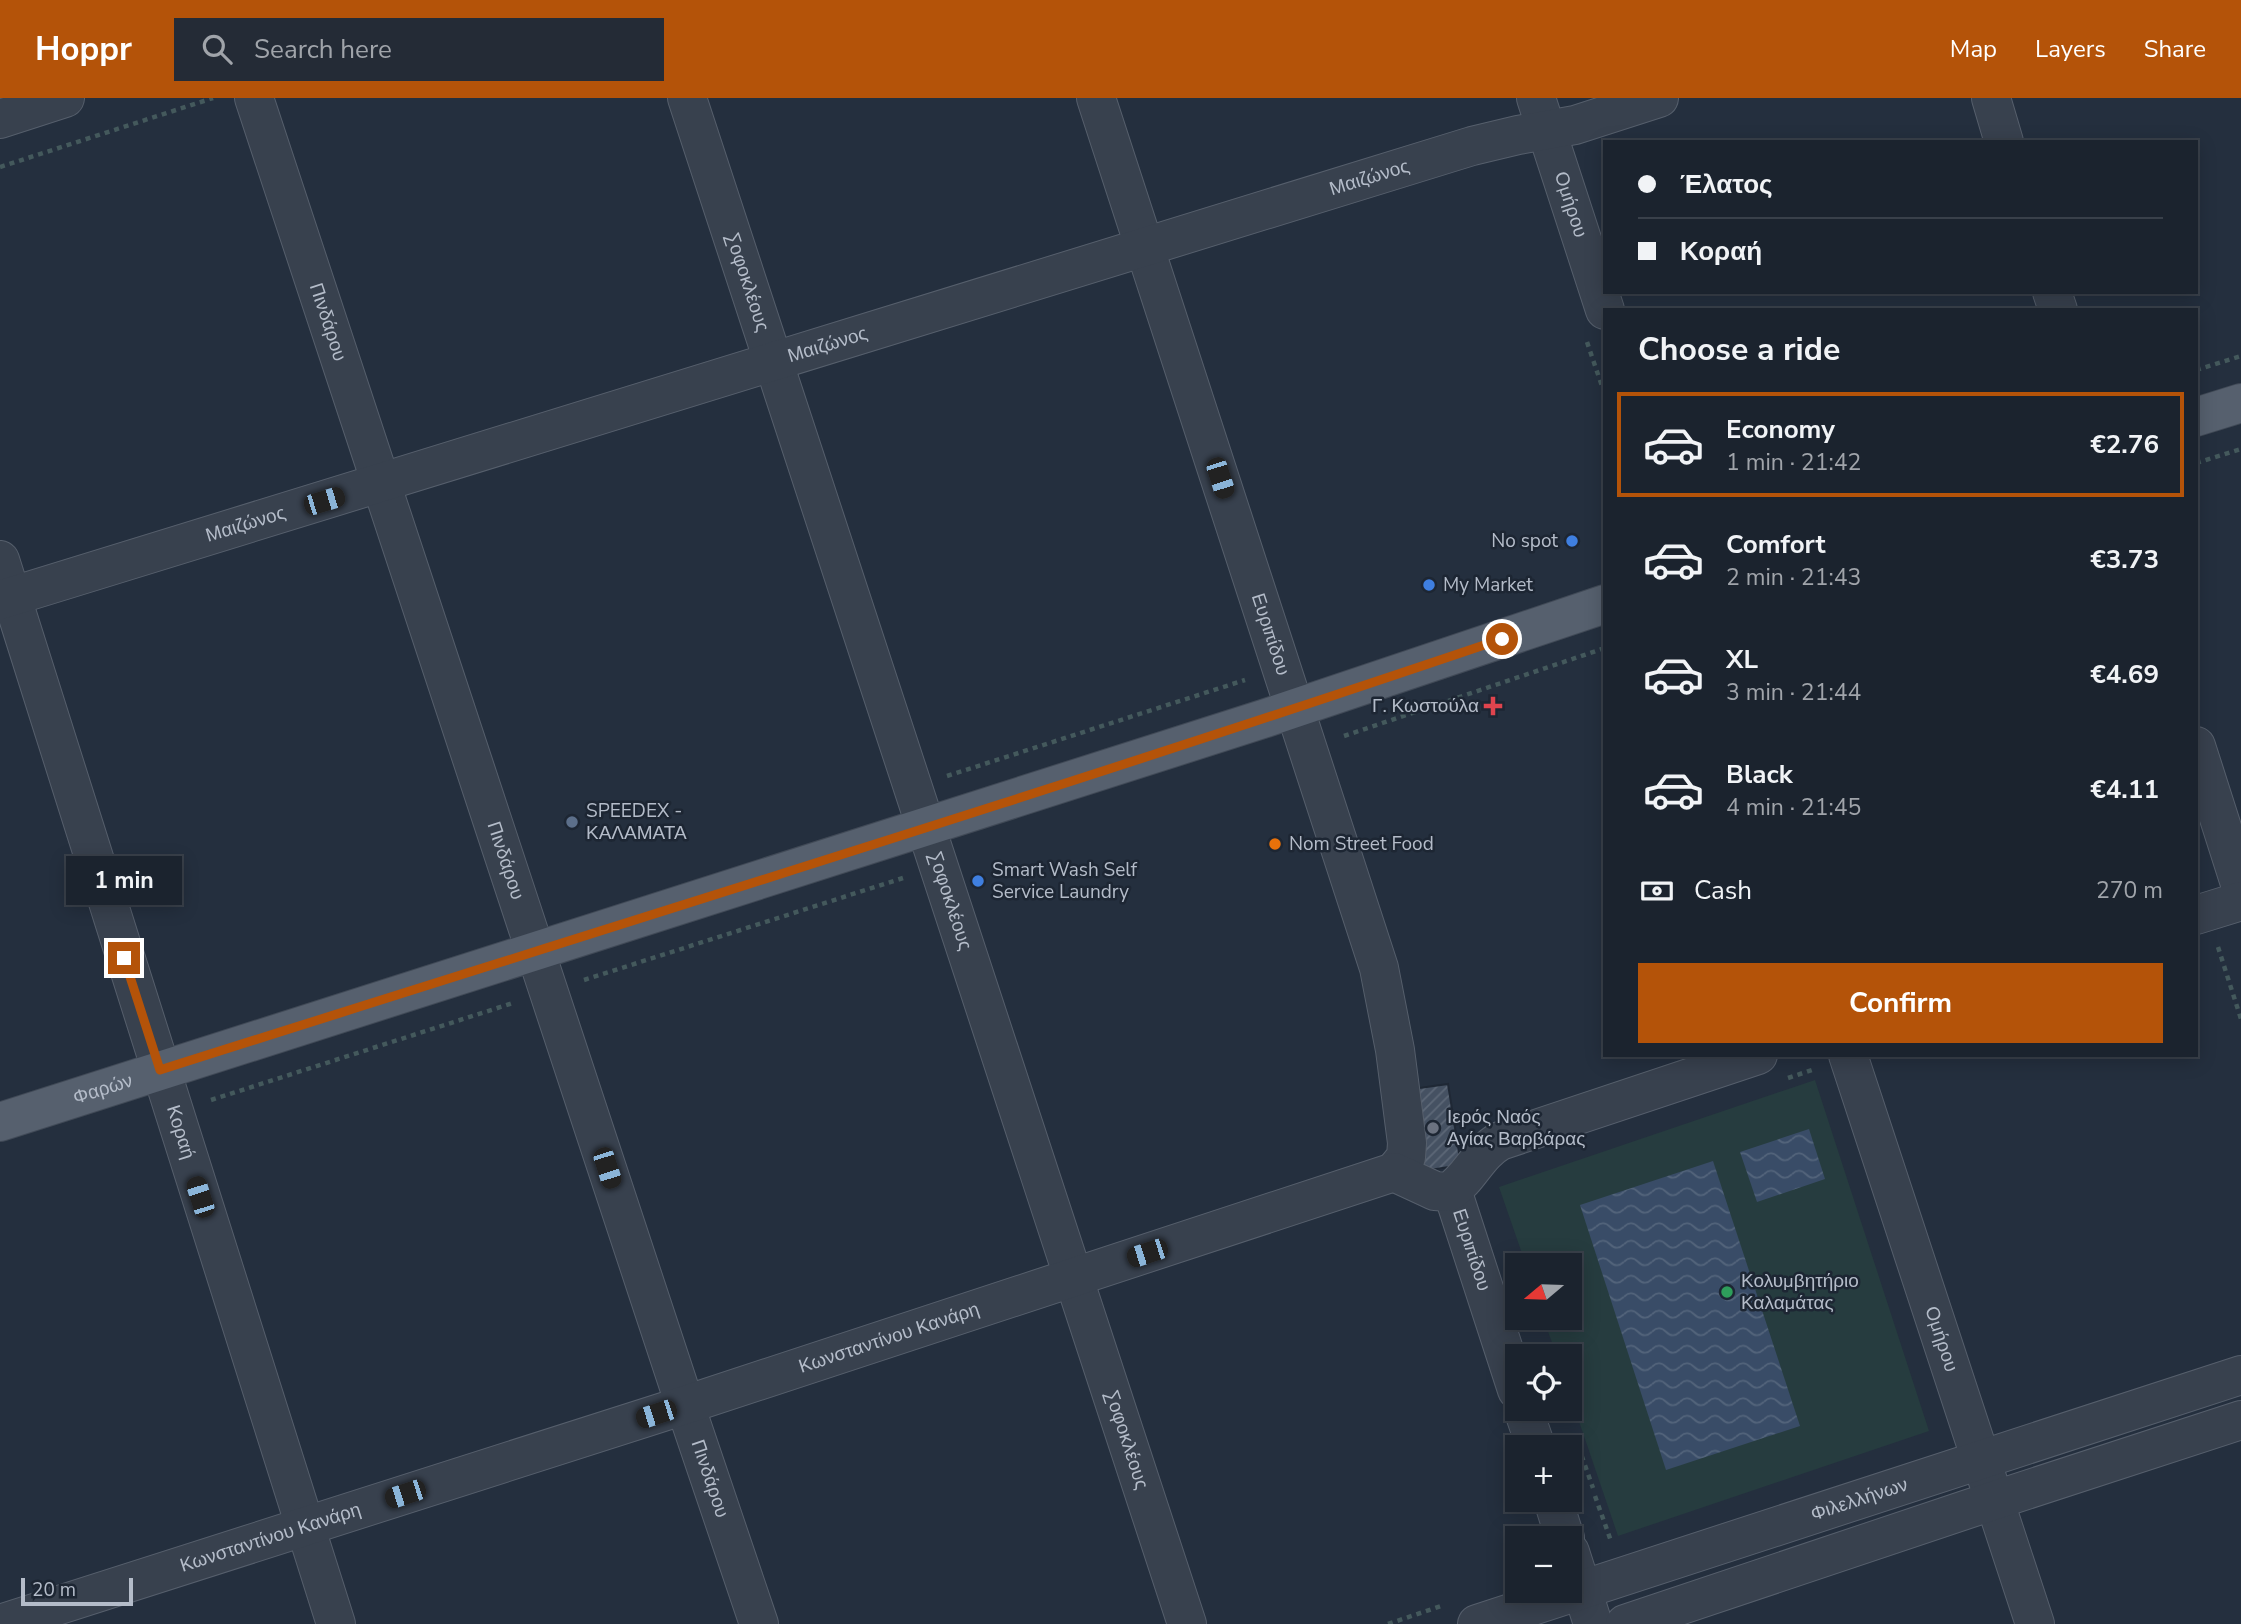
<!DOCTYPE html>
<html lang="en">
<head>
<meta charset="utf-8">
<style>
  :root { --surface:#1b232e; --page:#242b36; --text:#f1f3f6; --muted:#a0a4aa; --line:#39404a; --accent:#b45309 }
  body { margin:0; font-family:"Nunito Sans",sans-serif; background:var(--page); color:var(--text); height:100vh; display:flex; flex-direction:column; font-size:26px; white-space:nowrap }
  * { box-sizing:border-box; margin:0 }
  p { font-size:23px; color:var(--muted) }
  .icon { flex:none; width:38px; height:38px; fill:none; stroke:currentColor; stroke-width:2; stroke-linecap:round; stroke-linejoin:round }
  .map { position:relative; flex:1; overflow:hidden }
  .sheet { position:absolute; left:1603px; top:210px; width:595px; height:749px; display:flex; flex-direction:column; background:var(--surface); border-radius:0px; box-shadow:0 4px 18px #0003,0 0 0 2px var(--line) }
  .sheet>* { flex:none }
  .hud { position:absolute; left:1603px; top:42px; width:595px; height:154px; border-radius:0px; box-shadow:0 4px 18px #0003,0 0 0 2px var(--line); display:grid; align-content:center; height:154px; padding:0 35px; background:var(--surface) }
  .needle { width:46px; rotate:251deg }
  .buttons { position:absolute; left:1505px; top:1155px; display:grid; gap:14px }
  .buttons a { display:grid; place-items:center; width:77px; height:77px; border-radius:0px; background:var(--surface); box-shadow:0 4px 18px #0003,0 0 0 2px var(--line); font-size:35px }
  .scale { position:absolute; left:21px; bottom:18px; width:112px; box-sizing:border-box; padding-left:7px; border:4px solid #b4bcc9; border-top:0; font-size:19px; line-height:24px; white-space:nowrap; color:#b4bcc9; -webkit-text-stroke:5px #1d2633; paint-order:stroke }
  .end { position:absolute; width:32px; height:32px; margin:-16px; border:9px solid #b45309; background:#fff; box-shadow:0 0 0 4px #fff }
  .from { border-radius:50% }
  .bubble { position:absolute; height:49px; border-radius:0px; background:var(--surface); box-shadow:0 4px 18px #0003,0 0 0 2px var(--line); font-size:23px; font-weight:700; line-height:49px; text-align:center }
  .car { position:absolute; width:21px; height:42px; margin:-21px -10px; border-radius:9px; box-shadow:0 0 5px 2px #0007; background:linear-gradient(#222 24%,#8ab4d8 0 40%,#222 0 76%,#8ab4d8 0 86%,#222 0) }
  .hud b { display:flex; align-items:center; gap:24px; height:66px; font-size:26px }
  .hud b+b { border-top:2px solid var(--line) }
  .hud i { width:18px; height:18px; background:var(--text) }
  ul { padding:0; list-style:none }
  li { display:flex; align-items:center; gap:21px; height:105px; margin:0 14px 10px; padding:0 21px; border:4px solid transparent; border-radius:0px }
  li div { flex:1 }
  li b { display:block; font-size:26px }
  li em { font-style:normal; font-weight:700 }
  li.selected { border-color:var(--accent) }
  li>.icon { width:63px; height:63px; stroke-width:1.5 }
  h2 { padding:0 35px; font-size:32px; line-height:84px }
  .pay { display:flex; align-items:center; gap:18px; height:77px; padding:0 35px; font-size:26px }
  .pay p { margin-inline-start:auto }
  .button { display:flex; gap:14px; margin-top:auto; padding:14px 35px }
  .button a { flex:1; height:80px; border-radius:0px; background:var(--accent); color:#fff; font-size:28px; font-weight:700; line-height:80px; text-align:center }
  header { display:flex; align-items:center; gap:42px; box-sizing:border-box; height:98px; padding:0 35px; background:var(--accent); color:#fff }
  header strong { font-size:33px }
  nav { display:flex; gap:38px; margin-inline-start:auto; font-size:24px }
  .search { width:490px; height:63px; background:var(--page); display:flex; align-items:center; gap:18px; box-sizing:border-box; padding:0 24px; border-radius:0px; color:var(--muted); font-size:26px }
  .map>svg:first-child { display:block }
</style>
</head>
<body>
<header>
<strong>Hoppr</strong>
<div class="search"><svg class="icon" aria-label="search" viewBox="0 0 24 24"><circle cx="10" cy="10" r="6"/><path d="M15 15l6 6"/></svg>Search here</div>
<nav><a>Map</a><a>Layers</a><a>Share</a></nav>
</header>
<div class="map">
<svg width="2241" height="1526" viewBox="0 0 2241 1526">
  <defs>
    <pattern id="water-waves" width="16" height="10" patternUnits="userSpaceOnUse" patternTransform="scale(1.75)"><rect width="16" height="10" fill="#394c67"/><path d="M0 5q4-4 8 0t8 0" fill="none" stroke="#53647b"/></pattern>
    <pattern id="building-hatch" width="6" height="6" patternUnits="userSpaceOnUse" patternTransform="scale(1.75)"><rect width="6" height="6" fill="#455162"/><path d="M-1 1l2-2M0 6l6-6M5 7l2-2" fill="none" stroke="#5d6877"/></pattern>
  </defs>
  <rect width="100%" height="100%" fill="#242f3e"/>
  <!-- garden -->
  <polygon fill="#263c3f" points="1815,982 1929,1333 1618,1438 1570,1297 1570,1258 1557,1258 1543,1220 1570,1220 1570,1167 1526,1167 1499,1089"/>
  <!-- water -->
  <g fill="url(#water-waves)">
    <polygon points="1809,1031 1825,1081 1757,1104 1740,1054"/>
    <polygon points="1713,1063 1800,1328 1666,1372 1580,1107"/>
  </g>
  <!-- building -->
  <polygon fill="url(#building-hatch)" stroke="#1f2835" stroke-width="2" points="1448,986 1461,1067 1418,1074 1405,992"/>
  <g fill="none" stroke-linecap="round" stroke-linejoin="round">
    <!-- minor casing -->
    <g stroke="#565f6c" stroke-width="40">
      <g id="minor">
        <path id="s1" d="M254,0l431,1307 74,219"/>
        <path id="s2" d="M687,0l500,1526"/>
        <path id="s3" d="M1096,0l283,870 16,82 12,93 -1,14 -12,15"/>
        <path id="s4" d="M1536,0l69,212"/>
        <polyline points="1991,0 2004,44"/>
        <polyline points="0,21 65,0"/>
        <polyline points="2052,194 2058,212"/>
        <path id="s5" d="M0,462l336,1064"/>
        <path id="s6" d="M0,502l1472,-454 46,-11 57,-10 84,-27"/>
        <polyline points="2196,648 2241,789"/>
        <polyline points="2196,817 2241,803"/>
        <path id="s7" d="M1848,957l187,569"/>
        <path id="s8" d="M1452,1092l65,200"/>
        <polyline points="1523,1311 1536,1349"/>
        <polyline points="1553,1402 1565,1440"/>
        <polyline points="1570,1454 1593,1526"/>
        <path id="s9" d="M0,1526l685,-219 709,-233 41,19 14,1c22,-15 28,-38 51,-51l258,-86"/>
        <path id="s10" d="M1477,1526l764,-249"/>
        <polyline points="1625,1526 1968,1411 2241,1322"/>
      </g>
    </g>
    <!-- major casing -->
    <g stroke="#414a57" stroke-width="40">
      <g id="major">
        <polyline points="2196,319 2241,305"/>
        <path id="s11" d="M0,1024l1266,-404 339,-114"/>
      </g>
    </g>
    <!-- path -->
    <g stroke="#44595c" stroke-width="4.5" stroke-dasharray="5 5" stroke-linecap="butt">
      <polyline points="0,69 213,0"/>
      <polyline points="1587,244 1605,297"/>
      <polyline points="2196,272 2241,258"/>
      <polyline points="2196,365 2241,351"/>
      <polyline points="1344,638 1605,550"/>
      <polyline points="947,678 1245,582"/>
      <polyline points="2218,849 2241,921"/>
      <polyline points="584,882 903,780"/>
      <polyline points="1788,980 1812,972"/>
      <polyline points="211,1002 513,905"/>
      <polyline points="1575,1339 1593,1390"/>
      <polyline points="1595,1398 1611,1443"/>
      <polyline points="1388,1526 1444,1507"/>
    </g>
    <!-- minor -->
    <use href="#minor" stroke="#38414e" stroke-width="38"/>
    <!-- major -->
    <use href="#major" stroke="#56606e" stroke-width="38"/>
  </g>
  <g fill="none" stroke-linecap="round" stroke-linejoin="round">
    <!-- route -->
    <path stroke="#b45309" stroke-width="9" d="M124,860l36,112c447,-142 897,-280 1342,-431"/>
  </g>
  <!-- markers -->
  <g fill="#3f7fe0" stroke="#1d2633" stroke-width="2.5">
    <circle cx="1572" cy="443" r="7"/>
    <circle cx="1429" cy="487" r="7"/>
    <circle cx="978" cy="783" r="7"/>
  </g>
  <path fill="#e0444e" stroke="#1d2633" stroke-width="2.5" d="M1489.5 597.5h7v7h7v7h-7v7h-7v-7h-7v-7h7z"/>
  <circle fill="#5c6f8a" stroke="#1d2633" stroke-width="2.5" cx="572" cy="724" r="7"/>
  <circle fill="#e8710a" stroke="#1d2633" stroke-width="2.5" cx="1275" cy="746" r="7"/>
  <circle fill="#6b7280" stroke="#1d2633" stroke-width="2.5" cx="1433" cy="1030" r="7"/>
  <circle fill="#2e9e5b" stroke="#1d2633" stroke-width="2.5" cx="1727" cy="1194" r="7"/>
  <g text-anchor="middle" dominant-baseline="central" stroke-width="5" stroke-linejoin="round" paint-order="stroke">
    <!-- street labels -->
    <g font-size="19" fill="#b4bcc9" stroke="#1d2633">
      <text stroke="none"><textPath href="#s6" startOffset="1433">Μαιζώνος</textPath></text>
      <text stroke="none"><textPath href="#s4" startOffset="112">Ομήρου</textPath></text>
      <text stroke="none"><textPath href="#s2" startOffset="194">Σοφοκλέους</textPath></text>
      <text stroke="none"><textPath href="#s1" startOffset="236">Πινδάρου</textPath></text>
      <text stroke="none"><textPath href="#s6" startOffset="866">Μαιζώνος</textPath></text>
      <text stroke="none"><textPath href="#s6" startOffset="257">Μαιζώνος</textPath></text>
      <text stroke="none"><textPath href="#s3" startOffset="564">Ευριπίδου</textPath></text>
      <text stroke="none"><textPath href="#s1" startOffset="803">Πινδάρου</textPath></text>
      <text stroke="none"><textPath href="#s2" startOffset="845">Σοφοκλέους</textPath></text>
      <text stroke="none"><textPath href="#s11" startOffset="108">Φαρών</textPath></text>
      <text stroke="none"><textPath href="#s5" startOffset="600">Κοραή</textPath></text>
      <text stroke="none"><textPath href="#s8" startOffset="63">Ευριπίδου</textPath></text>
      <text stroke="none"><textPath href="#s9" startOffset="934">Κωνσταντίνου Κανάρη</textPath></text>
      <text stroke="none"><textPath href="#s7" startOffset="299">Ομήρου</textPath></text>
      <text stroke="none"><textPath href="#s2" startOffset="1412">Σοφοκλέους</textPath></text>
      <text stroke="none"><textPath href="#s1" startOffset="1454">Πινδάρου</textPath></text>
      <text stroke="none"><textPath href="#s10" startOffset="402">Φιλελλήνων</textPath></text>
      <text stroke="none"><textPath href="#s9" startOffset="284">Κωνσταντίνου Κανάρη</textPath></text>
    </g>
    <!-- poi labels -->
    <g font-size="19" fill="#b4bcc9" stroke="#1d2633" text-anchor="start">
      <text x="1558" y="443" text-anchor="end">No spot</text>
      <text x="1443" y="487">My Market</text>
      <text x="1479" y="608" text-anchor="end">Γ. Κωστούλα</text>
      <text x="586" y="713">SPEEDEX -<tspan x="586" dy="22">ΚΑΛΑΜΑΤΑ</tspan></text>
      <text x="1289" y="746">Nom Street Food</text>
      <text x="992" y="772">Smart Wash Self<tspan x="992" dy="22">Service Laundry</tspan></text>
      <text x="1447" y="1019">Ιερός Ναός<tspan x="1447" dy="22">Αγίας Βαρβάρας</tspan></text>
      <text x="1741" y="1183">Κολυμβητήριο<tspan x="1741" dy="22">Καλαμάτας</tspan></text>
    </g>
  </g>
</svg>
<div class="buttons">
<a><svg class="needle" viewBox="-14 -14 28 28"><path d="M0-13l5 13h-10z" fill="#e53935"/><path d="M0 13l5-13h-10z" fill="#a0a4aa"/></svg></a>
<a><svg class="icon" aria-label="locate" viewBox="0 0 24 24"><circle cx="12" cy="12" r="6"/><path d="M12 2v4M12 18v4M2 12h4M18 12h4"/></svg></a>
<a>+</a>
<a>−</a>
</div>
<div class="scale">20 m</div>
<i class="end from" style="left:1502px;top:541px"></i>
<i class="end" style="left:124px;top:860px"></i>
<div class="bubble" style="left:66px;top:758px;width:116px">1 min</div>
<i class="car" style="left:1220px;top:380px;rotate:162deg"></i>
<i class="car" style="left:324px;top:403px;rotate:73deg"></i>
<i class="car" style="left:607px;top:1070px;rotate:162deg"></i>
<i class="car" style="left:200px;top:1099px;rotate:342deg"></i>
<i class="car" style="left:1147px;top:1155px;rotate:252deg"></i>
<i class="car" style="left:656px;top:1316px;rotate:252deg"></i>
<i class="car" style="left:405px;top:1396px;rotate:252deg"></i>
<div class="hud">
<b><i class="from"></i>Έλατος</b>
<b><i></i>Κοραή</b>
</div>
<section class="sheet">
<h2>Choose a ride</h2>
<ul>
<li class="selected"><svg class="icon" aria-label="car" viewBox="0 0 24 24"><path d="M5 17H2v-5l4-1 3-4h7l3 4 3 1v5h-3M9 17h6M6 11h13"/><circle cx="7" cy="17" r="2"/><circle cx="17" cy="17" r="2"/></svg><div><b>Economy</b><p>1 min · 21:42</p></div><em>€2.76</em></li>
<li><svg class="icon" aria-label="car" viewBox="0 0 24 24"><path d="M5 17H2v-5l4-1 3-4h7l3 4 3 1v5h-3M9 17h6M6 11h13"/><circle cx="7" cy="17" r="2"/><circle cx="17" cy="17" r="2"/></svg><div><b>Comfort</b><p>2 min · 21:43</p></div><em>€3.73</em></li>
<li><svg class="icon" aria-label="car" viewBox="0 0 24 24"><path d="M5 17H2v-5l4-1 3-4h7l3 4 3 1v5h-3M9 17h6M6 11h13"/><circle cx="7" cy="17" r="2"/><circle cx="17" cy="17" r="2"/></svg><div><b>XL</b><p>3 min · 21:44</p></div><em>€4.69</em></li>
<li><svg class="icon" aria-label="car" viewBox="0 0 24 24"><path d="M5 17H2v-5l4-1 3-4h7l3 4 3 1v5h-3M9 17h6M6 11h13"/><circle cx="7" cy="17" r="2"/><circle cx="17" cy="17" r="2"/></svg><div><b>Black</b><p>4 min · 21:45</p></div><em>€4.11</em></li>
</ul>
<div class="pay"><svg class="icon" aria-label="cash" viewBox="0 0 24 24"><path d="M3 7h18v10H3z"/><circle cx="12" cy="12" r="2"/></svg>Cash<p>270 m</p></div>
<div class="button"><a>Confirm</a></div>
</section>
</div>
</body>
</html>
